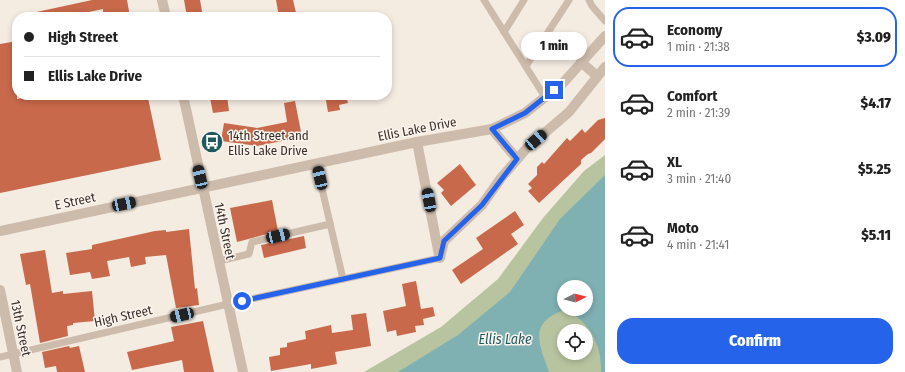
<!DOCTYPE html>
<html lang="en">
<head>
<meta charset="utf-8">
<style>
  :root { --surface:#fff; --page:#f6f6f6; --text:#222; --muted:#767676; --line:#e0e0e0; --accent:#2563eb }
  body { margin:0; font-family:"Fira Sans Condensed",sans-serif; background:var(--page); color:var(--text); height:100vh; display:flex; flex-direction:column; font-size:15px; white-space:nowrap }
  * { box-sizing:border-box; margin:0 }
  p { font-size:13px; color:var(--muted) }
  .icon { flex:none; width:22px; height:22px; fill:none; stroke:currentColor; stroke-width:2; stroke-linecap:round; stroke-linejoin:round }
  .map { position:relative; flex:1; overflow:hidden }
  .side { display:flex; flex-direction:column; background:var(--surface); width:300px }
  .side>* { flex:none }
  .guide { position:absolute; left:12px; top:12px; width:380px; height:88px; border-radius:16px; box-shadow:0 2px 6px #0003; display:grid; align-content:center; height:88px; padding:0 12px; background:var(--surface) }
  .needle { width:26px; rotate:84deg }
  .buttons { position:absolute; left:557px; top:280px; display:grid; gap:8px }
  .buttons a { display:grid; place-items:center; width:36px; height:36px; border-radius:50%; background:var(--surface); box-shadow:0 2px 6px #0003; font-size:20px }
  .end { position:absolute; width:18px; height:18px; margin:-9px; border:5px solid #2563eb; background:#fff; box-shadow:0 0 0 2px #fff }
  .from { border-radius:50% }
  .bubble { position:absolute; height:28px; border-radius:14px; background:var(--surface); box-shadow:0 2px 6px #0003; font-size:13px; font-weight:800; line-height:28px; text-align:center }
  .car { position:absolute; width:12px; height:24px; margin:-12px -6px; border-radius:5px; box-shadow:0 0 3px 1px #0007; background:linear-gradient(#222 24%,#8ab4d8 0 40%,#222 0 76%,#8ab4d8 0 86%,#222 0) }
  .guide b { display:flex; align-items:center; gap:14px; height:38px; font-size:15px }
  .guide b+b { border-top:1px solid var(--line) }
  .guide i { width:10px; height:10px; background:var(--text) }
  ul { padding:7px 0 0; list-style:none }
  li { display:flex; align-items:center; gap:12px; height:60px; margin:0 8px 6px; padding:0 4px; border:2px solid transparent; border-radius:16px }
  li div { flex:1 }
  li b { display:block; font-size:15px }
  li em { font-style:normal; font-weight:800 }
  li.active { border-color:var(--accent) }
  li>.icon { width:36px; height:36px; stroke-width:1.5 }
  .action { display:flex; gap:8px; margin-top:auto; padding:8px 12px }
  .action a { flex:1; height:46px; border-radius:16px; background:var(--accent); color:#fff; font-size:16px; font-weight:800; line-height:46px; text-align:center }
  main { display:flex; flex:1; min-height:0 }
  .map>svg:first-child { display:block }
</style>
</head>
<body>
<main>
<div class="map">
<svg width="605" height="372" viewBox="0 0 605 372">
  <rect width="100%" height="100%" fill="#f4ebe1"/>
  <!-- green -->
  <path fill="#b8c4a0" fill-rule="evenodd" d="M605,155v217h-241l77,-45 57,-48 45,-61 41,-47zM564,287h22v22h-22zM564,331h22v22h-22z"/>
  <!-- water -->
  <path fill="#7fb0b2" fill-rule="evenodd" d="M605,175v197h-4c1,-26 -11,-52 -37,-62 -36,13 -25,34 -15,62h-151l60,-37 52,-43 50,-73zM564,287h22v22h-22z"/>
  <!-- building -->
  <g fill="#c8694b">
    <polygon points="92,0 127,0 130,17 103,17 103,9 65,17 32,17 32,13"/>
    <polygon points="184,0 200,0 203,17 187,17"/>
    <polygon points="276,0 293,0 297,17 279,17"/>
    <polygon points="17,41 17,99 37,95 140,95 140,100 148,98 161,160 0,193 0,44"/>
    <polygon points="325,95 346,95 348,103 339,105 340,110 328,112"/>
    <polygon points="227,96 229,111 213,113 210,98"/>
    <polygon points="295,101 302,137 257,146 221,141 224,123 257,128 287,122 284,103"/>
    <polygon points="605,118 605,139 591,153 588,154 581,160 581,164 539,203 528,191 532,188 528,184 537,175 537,167 542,162 544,164 567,138 570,141 582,129 585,133 598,120"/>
    <polygon points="460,164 476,185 451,206 441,193 444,190 437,183"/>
    <polygon points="272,200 278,231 237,242 230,208"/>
    <polygon points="515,211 524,225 511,234 518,244 461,284 452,270 483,249 476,238"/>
    <polygon points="189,229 195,289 197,288 199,305 176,308 166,255 145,257 146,264 131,267 129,257 107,261 110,276 92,279 90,272 70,275 66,253 92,249 92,245 155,231 166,230 166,232"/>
    <polygon points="304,236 306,248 264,258 261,245"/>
    <polygon points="45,250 52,293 63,291 63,294 92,291 95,321 73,323 73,325 67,326 68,336 40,343 30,284 26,285 20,254"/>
    <polygon points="416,281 421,309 433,307 435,316 423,319 424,325 415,326 416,332 397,336 396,330 387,332 383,311 406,306 402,284"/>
    <polygon points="366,313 371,346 335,352 337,364 311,369 311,364 271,371 269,357 280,355 280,348 287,347 287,343 306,339 305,331 331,325 332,333 353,330 351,315"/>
    <polygon points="203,321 214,372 184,372 182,360 132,370 127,352 174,341 171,327"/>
    <polygon points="69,346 70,348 79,346 85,372 57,372 56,366 45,368 42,352"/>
  </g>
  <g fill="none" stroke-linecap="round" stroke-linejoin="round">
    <!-- service -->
    <g stroke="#cdbbac" stroke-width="7">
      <polyline points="484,0 545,97"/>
      <polyline points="589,0 592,6 605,21"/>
      <polyline points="504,32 524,0"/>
      <polyline points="526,66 569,0"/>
      <polyline points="316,163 343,279"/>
      <polyline points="219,261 249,254 252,242 330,224"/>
      <polyline points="0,357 228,304 440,258"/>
    </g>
    <!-- minor -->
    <g stroke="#cdbbac" stroke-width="10">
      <polyline points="162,0 166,17"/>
      <polyline points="581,62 597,76"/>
      <polyline points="183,95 243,372"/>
      <polyline points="492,129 517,159"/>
      <polyline points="417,142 439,255"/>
      <polyline points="0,231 417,142 492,129 525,113 563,83 605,36"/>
      <polyline points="440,258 444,241 482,205 501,178 526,149 569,112 605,67"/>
      <polyline points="0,290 17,372"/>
    </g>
  </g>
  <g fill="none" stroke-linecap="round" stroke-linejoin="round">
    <!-- route -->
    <polyline stroke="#2563eb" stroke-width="5" points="242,301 440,258 444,241 482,205 517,159 492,129 525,113 554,90"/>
  </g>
  <!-- icons -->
  <defs>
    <g id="bus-disc" transform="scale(1.15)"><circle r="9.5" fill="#1f5a5e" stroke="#fbf5ee"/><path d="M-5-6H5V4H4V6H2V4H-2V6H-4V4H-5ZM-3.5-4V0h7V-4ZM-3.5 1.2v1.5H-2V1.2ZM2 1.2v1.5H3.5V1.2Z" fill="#fff"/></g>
  </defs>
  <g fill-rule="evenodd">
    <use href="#bus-disc" x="212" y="142"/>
  </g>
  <g text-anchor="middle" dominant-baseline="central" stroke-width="3" stroke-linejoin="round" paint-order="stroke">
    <!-- street labels -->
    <g font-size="13" fill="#3b302b" stroke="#fbf5ee">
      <text transform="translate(417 129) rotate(-11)">Ellis Lake Drive</text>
      <text transform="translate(75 201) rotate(-12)">E Street</text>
      <text transform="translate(225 231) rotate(78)">14th Street</text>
      <text transform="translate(123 316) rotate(-13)">High Street</text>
      <text transform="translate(21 328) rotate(78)">13th Street</text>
    </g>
    <!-- poi labels -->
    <g font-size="13" fill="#3b302b" stroke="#fbf5ee" text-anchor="start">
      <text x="228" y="135">14th Street and<tspan x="228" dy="15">Ellis Lake Drive</tspan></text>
    </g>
    <!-- water labels -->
    <g font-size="14" font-style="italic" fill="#1f5a5e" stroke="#fbf5ee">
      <text x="505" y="339">Ellis Lake</text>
    </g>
  </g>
</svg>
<div class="buttons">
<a><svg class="needle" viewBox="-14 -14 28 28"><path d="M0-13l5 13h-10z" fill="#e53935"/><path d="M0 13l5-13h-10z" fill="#767676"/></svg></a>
<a><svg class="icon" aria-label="locate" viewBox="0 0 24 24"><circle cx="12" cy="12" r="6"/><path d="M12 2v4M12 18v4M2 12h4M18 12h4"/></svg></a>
</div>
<i class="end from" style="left:242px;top:301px"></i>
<i class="end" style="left:554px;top:90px"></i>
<div class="bubble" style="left:521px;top:32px;width:66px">1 min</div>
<i class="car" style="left:536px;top:140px;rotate:49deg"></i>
<i class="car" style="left:200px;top:177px;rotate:347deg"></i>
<i class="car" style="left:320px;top:178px;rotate:347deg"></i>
<i class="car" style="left:429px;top:200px;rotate:349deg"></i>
<i class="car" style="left:124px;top:204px;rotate:78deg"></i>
<i class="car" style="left:278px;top:236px;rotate:77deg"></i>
<i class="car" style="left:182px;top:315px;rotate:257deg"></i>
<div class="guide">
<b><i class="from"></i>High Street</b>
<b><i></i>Ellis Lake Drive</b>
</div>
</div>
<section class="side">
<ul>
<li class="active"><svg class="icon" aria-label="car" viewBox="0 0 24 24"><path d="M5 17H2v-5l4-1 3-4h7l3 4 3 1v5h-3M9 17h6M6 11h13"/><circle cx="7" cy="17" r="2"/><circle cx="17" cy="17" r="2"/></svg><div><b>Economy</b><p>1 min · 21:38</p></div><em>$3.09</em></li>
<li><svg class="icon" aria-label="car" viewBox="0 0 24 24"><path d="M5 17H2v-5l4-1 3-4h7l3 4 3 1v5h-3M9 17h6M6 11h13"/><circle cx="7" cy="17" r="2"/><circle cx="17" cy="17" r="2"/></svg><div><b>Comfort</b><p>2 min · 21:39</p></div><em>$4.17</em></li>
<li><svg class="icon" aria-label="car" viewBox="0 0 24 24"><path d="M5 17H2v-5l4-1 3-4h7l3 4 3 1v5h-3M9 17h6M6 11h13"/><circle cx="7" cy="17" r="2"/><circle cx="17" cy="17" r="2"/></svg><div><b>XL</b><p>3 min · 21:40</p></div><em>$5.25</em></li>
<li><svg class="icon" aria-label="car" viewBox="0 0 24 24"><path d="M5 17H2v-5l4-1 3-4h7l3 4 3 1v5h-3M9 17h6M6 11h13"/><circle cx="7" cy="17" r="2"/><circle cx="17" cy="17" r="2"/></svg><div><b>Moto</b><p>4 min · 21:41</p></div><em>$5.11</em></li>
</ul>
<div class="action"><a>Confirm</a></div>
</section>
</main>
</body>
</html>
